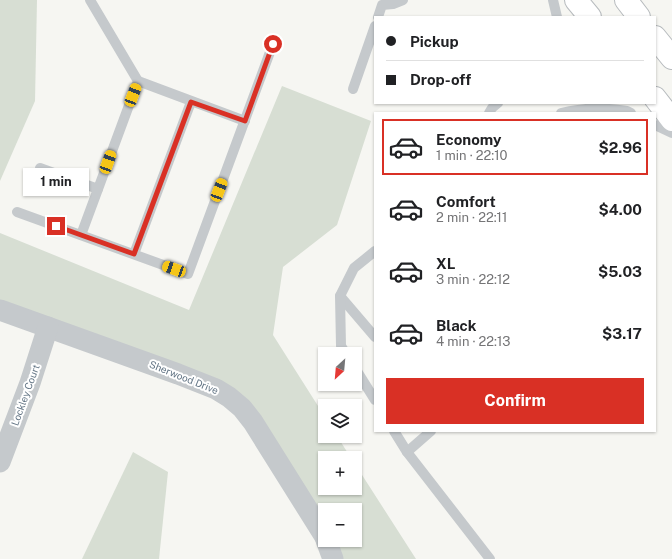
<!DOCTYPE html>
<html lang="en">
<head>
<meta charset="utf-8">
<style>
  :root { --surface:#fff; --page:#f6f6f6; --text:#202124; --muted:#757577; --line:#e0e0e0; --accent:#d93025 }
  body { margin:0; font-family:"Public Sans",sans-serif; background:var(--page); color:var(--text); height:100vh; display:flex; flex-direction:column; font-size:15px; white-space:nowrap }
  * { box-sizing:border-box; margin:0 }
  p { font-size:13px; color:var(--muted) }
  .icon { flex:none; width:22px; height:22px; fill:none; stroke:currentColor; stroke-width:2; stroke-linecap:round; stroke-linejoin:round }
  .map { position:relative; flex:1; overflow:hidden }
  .drawer { position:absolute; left:374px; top:112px; width:282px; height:320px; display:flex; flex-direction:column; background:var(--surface); border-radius:0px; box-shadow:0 1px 3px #0004 }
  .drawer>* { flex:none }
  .guide { position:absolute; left:374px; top:16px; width:282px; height:88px; border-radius:0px; box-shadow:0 1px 3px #0004; display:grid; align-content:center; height:88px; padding:0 12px; background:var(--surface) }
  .needle { width:26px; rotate:206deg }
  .buttons { position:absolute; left:318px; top:347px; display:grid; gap:8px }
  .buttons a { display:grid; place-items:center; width:44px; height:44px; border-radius:0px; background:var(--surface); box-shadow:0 1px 3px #0004; font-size:20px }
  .end { position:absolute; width:18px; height:18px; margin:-9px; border:5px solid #d93025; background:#fff; box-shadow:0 0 0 2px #fff }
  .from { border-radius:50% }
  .bubble { position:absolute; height:28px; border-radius:0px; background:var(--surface); box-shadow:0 1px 3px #0004; font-size:13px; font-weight:700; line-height:28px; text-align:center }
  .car { position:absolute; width:12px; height:24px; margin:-12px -6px; border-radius:5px; box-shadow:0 0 3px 1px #0007; background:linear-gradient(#f5c518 24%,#345 0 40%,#f5c518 0 76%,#345 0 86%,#f5c518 0) }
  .guide b { display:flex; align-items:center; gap:14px; height:38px; font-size:15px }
  .guide b+b { border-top:1px solid var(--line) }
  .guide i { width:10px; height:10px; background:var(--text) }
  ul { padding:7px 0 0; list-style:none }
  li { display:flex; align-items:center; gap:12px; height:56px; margin:0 8px 6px; padding:0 4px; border:2px solid transparent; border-radius:0px }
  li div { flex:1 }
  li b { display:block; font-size:15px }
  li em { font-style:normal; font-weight:700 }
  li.active { border-color:var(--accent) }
  li>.icon { width:36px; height:36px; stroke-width:1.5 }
  .action { display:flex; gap:8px; margin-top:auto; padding:8px 12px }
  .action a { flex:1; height:46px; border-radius:0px; background:var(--accent); color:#fff; font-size:16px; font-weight:700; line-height:46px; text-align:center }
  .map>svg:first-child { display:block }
</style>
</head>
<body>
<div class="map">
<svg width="672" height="559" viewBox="0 0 672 559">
  <rect width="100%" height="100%" fill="#f6f6f2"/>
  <!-- green -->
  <g fill="#d7ded3" fill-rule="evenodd">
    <polygon points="0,0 37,0 35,101 0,181"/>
    <path d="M282,86l89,35 -34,104 -54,42 -10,68 52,82v19h12l14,22h-26v30h30v-24l61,95h-87l-96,-159 -233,-87v-80l189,77zM325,510h30v30h-30z"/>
    <polygon points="133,452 168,472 159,559 82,559"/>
  </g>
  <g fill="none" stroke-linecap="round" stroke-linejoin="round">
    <!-- highway casing -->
    <g stroke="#b7bbbe" stroke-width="24">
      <g id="highway">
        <polyline points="576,0 590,17"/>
        <polyline points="626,0 639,17"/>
        <polyline points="655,37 672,58"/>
        <polyline points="655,98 672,120"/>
      </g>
    </g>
    <!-- lane -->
    <g stroke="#c5c9cc" stroke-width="10">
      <polyline points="553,0 557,17"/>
      <polyline points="378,17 382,5 393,4 403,0"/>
      <polyline points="138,81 245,121"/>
      <polyline points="353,89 375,26"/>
      <polyline points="489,113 492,108 498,103"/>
      <path d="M561,113c25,-6 41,-5 66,-2l4,2"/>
      <polyline points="655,125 672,133"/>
      <polyline points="40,168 98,189"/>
      <polyline points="17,212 188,274 273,44"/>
      <polyline points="81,235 138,81 90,0"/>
      <polyline points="134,254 191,102"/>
      <polyline points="340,296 375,337"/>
      <polyline points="346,354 341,346 340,296 354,268 375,251"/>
      <polyline points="355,368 375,400"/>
      <polyline points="394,431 407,452 490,559"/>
      <polyline points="407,452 431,431"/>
    </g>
    <!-- street -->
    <g stroke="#c5c9cc" stroke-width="21">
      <polyline points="0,310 178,374 216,389 229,397 242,408 253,422 325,537"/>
      <polyline points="0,462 30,383 48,327"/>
      <polyline points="326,540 333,559"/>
    </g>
    <!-- highway -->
    <use href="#highway" stroke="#fff" stroke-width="22"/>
  </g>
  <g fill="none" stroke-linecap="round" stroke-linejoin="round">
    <!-- route -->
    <polyline stroke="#d93025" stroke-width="5" points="56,226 134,254 191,102 245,121 273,44"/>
  </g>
  <g text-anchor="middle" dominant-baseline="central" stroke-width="4" stroke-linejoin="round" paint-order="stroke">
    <!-- street labels -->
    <g font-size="10" fill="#637585" stroke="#fff">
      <text transform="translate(184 377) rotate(22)">Sherwood Drive</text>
      <text transform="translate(25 395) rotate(-70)">Lockley Court</text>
    </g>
  </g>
</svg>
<div class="buttons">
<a><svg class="needle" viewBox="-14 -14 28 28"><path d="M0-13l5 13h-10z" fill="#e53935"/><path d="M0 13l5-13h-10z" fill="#757577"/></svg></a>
<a><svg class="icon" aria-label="layers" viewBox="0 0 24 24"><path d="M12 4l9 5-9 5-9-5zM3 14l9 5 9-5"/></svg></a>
<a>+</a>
<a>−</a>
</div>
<i class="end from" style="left:273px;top:44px"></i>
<i class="end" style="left:56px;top:226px"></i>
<div class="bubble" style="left:23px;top:168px;width:66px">1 min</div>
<i class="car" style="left:133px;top:95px;rotate:21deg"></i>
<i class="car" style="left:108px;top:162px;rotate:20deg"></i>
<i class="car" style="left:219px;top:190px;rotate:21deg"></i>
<i class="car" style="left:174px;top:269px;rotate:290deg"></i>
<div class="guide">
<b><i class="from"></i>Pickup</b>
<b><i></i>Drop-off</b>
</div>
<section class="drawer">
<ul>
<li class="active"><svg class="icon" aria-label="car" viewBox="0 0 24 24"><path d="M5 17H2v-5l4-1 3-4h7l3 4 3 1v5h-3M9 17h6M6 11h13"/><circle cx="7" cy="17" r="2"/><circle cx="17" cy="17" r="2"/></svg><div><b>Economy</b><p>1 min · 22:10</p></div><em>$2.96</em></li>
<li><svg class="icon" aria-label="car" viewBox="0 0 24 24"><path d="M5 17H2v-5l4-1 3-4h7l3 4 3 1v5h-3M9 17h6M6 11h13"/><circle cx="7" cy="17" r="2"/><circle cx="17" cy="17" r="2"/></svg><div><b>Comfort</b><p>2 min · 22:11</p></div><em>$4.00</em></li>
<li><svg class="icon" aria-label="car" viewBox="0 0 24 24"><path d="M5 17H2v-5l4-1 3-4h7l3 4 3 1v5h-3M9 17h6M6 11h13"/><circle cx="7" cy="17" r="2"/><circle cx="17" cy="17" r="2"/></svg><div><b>XL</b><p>3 min · 22:12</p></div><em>$5.03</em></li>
<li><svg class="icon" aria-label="car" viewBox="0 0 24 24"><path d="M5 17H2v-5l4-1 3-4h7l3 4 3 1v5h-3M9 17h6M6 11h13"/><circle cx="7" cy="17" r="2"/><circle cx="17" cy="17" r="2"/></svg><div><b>Black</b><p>4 min · 22:13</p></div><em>$3.17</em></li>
</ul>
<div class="action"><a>Confirm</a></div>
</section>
</div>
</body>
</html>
